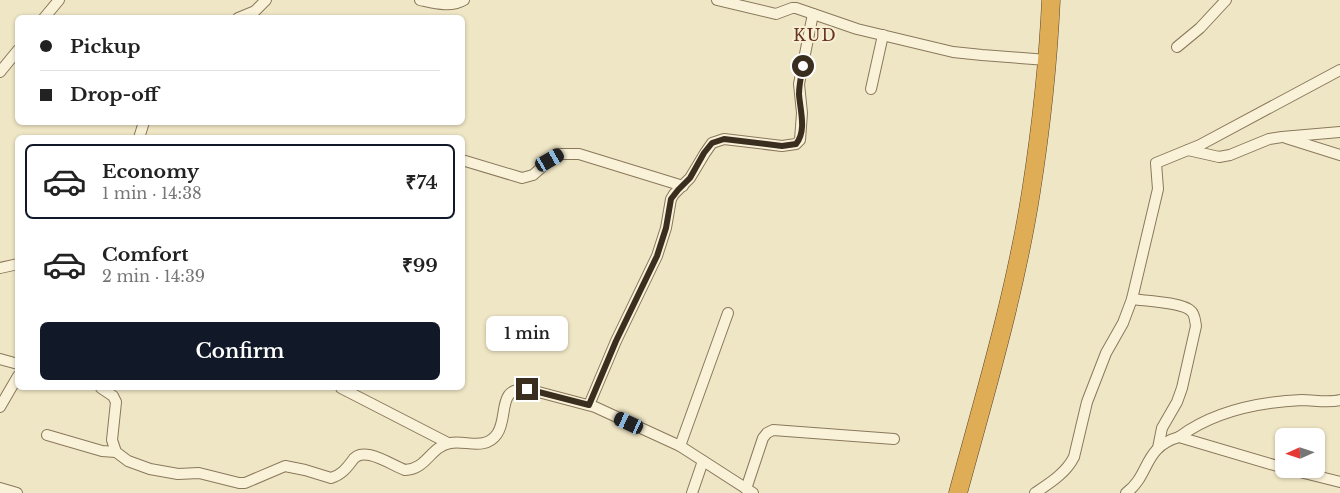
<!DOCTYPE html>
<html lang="en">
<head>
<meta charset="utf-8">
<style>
  :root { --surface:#fff; --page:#f6f6f6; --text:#222; --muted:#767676; --line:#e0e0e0; --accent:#111827 }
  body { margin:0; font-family:"Libre Baskerville",serif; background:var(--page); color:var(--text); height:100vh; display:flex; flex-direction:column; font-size:19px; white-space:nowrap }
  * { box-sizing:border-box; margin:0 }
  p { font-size:16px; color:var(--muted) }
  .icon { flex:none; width:28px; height:28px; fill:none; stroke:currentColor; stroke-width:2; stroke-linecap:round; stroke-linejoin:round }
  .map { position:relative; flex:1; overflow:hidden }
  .drawer { position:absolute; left:15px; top:135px; width:450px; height:255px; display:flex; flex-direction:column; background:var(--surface); border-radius:8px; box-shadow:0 1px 4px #0004 }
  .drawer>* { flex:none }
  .top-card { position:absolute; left:15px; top:15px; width:450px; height:110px; border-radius:8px; box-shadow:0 1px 4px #0004; display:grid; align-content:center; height:110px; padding:0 25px; background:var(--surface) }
  .needle { width:32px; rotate:267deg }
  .fabs { position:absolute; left:1275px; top:428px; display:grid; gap:10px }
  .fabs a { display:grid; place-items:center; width:50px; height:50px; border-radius:8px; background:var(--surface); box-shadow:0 1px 4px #0004; font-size:25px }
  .end { position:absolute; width:22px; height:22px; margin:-11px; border:6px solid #3a2e1f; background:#fff; box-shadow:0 0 0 2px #fff }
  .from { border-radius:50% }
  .bubble { position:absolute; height:35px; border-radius:8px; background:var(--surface); box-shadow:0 1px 4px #0004; font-size:16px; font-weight:600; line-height:35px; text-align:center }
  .car { position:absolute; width:15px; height:30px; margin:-15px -8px; border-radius:6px; box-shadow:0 0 4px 1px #0007; background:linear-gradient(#222 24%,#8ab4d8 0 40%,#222 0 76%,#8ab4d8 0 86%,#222 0) }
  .top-card b { display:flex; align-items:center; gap:18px; height:48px; font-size:19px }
  .top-card b+b { border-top:1px solid var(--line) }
  .top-card i { width:12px; height:12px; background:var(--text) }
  ul { padding:9px 0 0; list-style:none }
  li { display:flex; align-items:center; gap:15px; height:75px; margin:0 10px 8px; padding:0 15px; border:2px solid transparent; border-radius:8px }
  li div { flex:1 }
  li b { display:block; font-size:19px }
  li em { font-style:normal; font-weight:600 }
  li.current { border-color:var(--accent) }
  li>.icon { width:45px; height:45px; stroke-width:1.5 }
  .button { display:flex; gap:10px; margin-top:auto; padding:10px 25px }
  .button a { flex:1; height:58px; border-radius:8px; background:var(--accent); color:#fff; font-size:20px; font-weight:600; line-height:58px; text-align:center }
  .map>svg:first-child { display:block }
</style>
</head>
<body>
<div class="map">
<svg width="1340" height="493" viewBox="0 0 1340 493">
  <rect width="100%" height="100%" fill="#efe6c5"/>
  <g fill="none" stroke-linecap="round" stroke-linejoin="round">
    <!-- street casing -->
    <g stroke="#8a785b" stroke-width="12">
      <g id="street">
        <path d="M420,0c14,3 31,8 44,0"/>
        <polyline points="717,0 776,14 792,8 796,8 857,29 953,52 982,55 1047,60"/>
        <polyline points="44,18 59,0"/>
        <polyline points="238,18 255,11 266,0"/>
        <polyline points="1177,47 1200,28 1226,0"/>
        <polyline points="0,72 18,50"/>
        <polyline points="871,89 883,35"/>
        <polyline points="139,138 144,122"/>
        <polyline points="1286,138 1340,155"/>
        <polyline points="1188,150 1219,157 1230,155 1269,139 1282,137 1340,132"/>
        <polyline points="462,160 522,178 533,175 550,160 559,154 579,154 683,186"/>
        <polyline points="0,268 18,264"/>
        <path d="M1132,299c13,2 50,3 59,12 4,3 4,10 5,15l-14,62 -5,14 -15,26 -4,20"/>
        <polyline points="0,359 18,364"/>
        <path d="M101,388l12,8 3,6 -4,38 4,12 12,9 22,8 28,5 21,-1 40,10h6l40,-17 20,4 26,8c10,-3 15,-9 21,-17 10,-17 39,4 53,9 22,-1 25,-23 45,-27 16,-3 35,8 47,-9 12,-17 -1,-47 30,-45l68,18 85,39 73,47"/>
        <polyline points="341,388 448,443"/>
        <polyline points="589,405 616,341 657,256 666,228 671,199 674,194 690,178 705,153 712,143 724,139 782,146 796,144 800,140 802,113 799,84 813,14"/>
        <polyline points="0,407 18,376"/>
        <polyline points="47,435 102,451 116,452"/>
        <path d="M1179,437c35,-26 79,-35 123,-37 12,0 26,3 38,0"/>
        <polyline points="680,446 728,313"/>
        <polyline points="1288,469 1340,482"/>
        <polyline points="0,488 17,493"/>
        <polyline points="746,489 763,438 767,433 773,430 894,439"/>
        <polyline points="692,493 703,461"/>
        <path d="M1035,493c15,-10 31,-20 39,-36l13,-55 19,-49 17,-30 9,-24 26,-110 -2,-26 44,-18 140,-75"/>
        <path d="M1126,493c24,-17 17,-46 53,-56l105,31"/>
      </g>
    </g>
    <!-- highway casing -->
    <g stroke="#58452f" stroke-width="19">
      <path id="highway" d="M958,493c27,-99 57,-199 73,-301 10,-64 17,-128 20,-192"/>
    </g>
    <!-- street -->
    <use href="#street" stroke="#f9f2d9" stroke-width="10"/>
    <!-- highway -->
    <use href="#highway" stroke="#dfad55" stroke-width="18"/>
  </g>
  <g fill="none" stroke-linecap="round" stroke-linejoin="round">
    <!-- route -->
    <path stroke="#3a2e1f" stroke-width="6" d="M527,389l62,16 27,-64 41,-85 9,-28 5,-29 7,-9 12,-12 14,-25 8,-10 12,-4 58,7 14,-2c11,-13 4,-34 3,-50 0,-9 2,-18 4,-28"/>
  </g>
  <g text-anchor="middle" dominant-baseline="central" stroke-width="4" stroke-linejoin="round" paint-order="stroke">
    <!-- neighbourhood labels -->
    <g font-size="16" letter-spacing="1" fill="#68331d" stroke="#f6efd5">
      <text x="815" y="35">KUD</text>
    </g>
  </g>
</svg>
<div class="fabs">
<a><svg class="needle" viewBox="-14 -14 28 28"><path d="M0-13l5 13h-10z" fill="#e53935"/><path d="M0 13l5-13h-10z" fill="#767676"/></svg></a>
</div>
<i class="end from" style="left:803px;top:66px"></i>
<i class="end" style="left:527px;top:389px"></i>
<div class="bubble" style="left:486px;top:316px;width:82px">1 min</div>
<i class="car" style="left:550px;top:160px;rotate:60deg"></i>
<i class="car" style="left:629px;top:423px;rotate:295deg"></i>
<div class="top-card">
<b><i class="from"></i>Pickup</b>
<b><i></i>Drop-off</b>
</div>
<section class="drawer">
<ul>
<li class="current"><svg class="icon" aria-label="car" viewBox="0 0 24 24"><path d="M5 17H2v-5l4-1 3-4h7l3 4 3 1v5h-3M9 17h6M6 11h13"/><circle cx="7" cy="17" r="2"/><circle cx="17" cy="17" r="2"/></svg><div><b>Economy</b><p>1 min · 14:38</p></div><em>₹74</em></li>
<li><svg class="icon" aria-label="car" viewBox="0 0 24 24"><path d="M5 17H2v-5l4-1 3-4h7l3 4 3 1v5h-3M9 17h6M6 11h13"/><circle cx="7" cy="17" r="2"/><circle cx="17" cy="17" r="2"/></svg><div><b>Comfort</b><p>2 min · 14:39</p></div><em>₹99</em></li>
</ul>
<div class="button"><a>Confirm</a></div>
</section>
</div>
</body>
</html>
